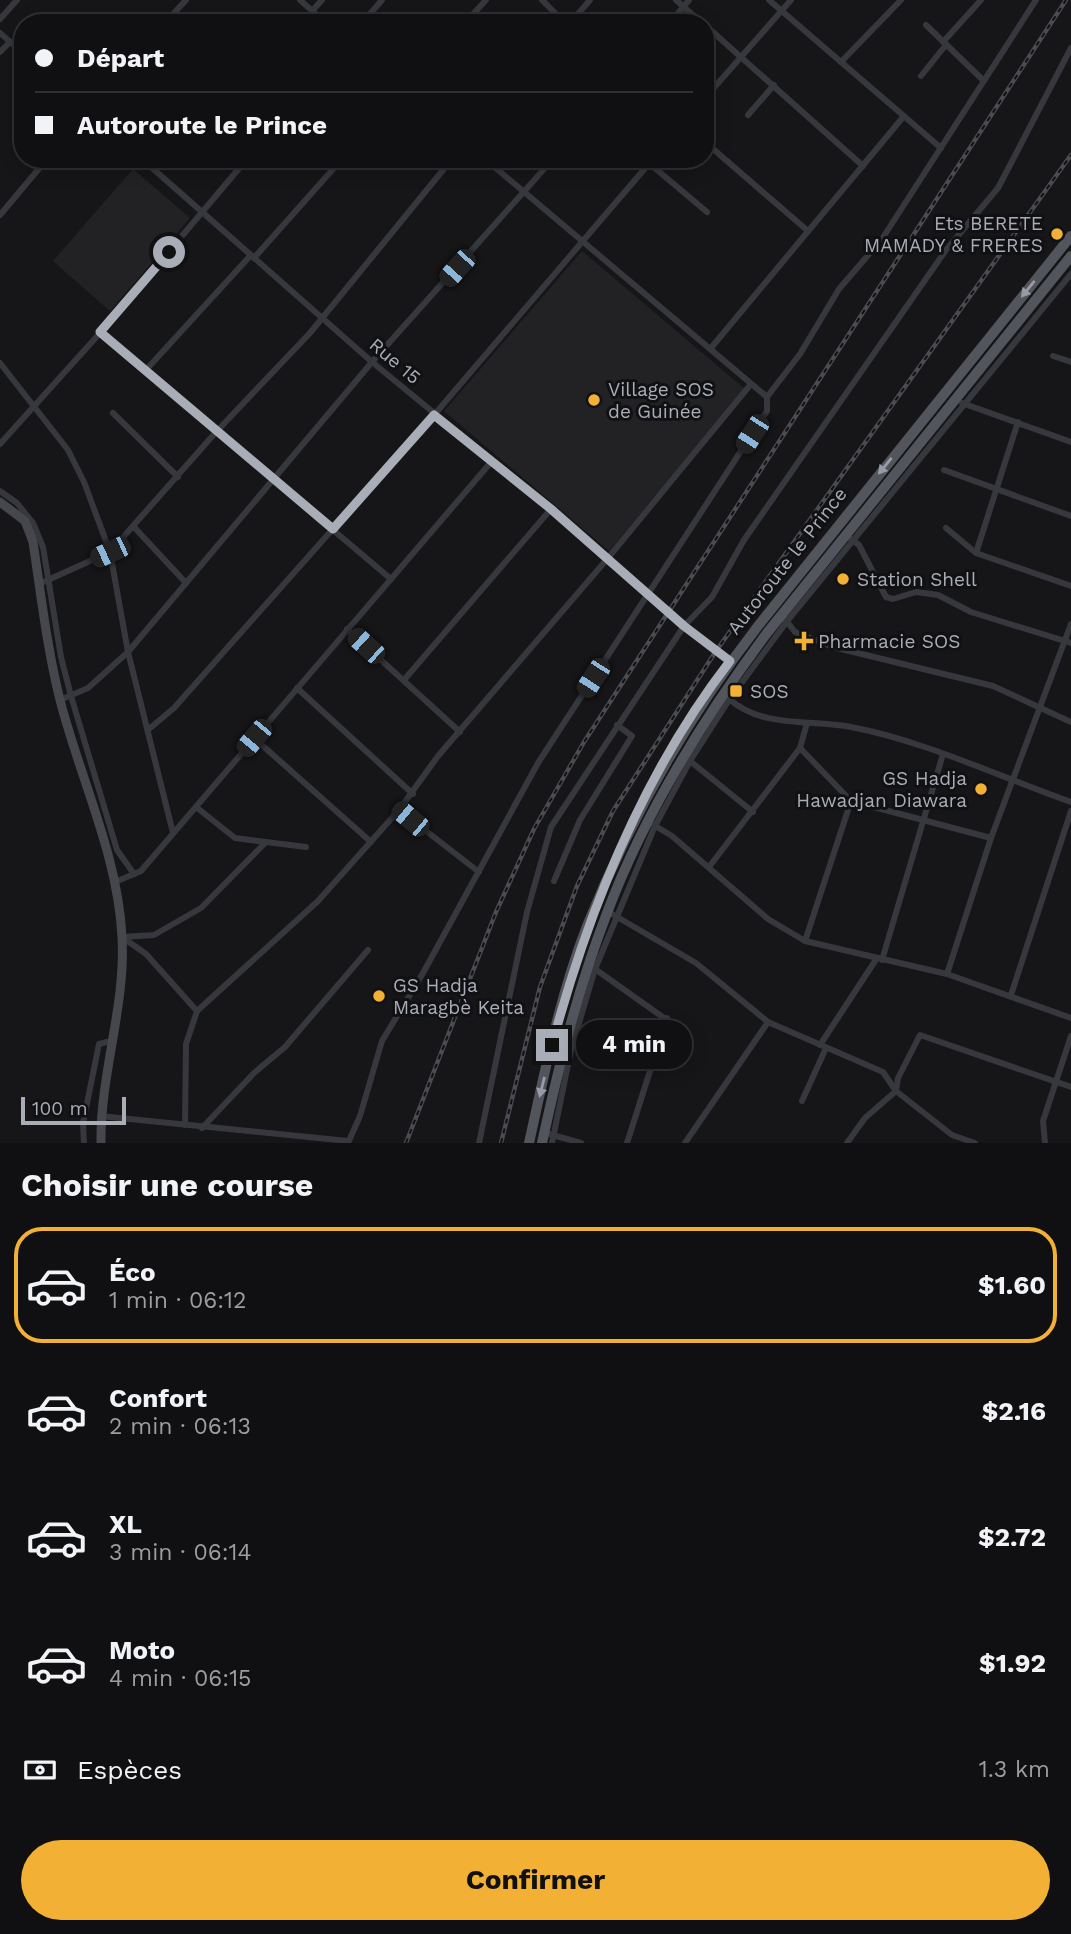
<!DOCTYPE html>
<html lang="fr">
<head>
<meta charset="utf-8">
<style>
  :root { --surface:#101012; --page:#19191b; --text:#f1f3f6; --muted:#9c9d9f; --line:#303032; --accent:#f2b134 }
  body { margin:0; font-family:"Work Sans",sans-serif; background:var(--page); color:var(--text); height:100vh; display:flex; flex-direction:column; font-size:26px; white-space:nowrap }
  * { box-sizing:border-box; margin:0 }
  p { font-size:23px; color:var(--muted) }
  .icon { flex:none; width:38px; height:38px; fill:none; stroke:currentColor; stroke-width:2; stroke-linecap:round; stroke-linejoin:round }
  .map { position:relative; height:1143px; overflow:hidden }
  .drawer { display:flex; flex-direction:column; background:var(--surface); flex:1 }
  .drawer>* { flex:none }
  .top-card { position:absolute; left:14px; top:14px; width:700px; height:154px; border-radius:28px; box-shadow:0 4px 18px #0003,0 0 0 2px var(--line); display:grid; align-content:center; height:154px; padding:0 21px; background:var(--surface) }
  .scale { position:absolute; left:21px; bottom:18px; width:105px; box-sizing:border-box; padding-left:7px; border:4px solid #a8adb8; border-top:0; font-size:19px; line-height:24px; white-space:nowrap; color:#a8adb8; -webkit-text-stroke:5px #111113; paint-order:stroke }
  .end { position:absolute; width:32px; height:32px; margin:-16px; border:9px solid #a8adb8; background:#111; box-shadow:0 0 0 4px #111 }
  .from { border-radius:50% }
  .bubble { position:absolute; height:49px; border-radius:24px; background:var(--surface); box-shadow:0 4px 18px #0003,0 0 0 2px var(--line); font-size:23px; font-weight:700; line-height:49px; text-align:center }
  .car { position:absolute; width:21px; height:42px; margin:-21px -10px; border-radius:9px; box-shadow:0 0 5px 2px #0007; background:linear-gradient(#222 24%,#8ab4d8 0 40%,#222 0 76%,#8ab4d8 0 86%,#222 0) }
  .top-card b { display:flex; align-items:center; gap:24px; height:66px; font-size:26px }
  .top-card b+b { border-top:2px solid var(--line) }
  .top-card i { width:18px; height:18px; background:var(--text) }
  ul { padding:0; list-style:none }
  li { display:flex; align-items:center; gap:21px; height:116px; margin:0 14px 10px; padding:0 7px; border:4px solid transparent; border-radius:28px }
  li div { flex:1 }
  li b { display:block; font-size:26px }
  li em { font-style:normal; font-weight:700 }
  li.on { border-color:var(--accent) }
  li>.icon { width:63px; height:63px; stroke-width:1.5 }
  h2 { padding:0 21px; font-size:32px; line-height:84px }
  .pay { display:flex; align-items:center; gap:18px; height:77px; padding:0 21px; font-size:26px }
  .pay p { margin-inline-start:auto }
  .primary-button { display:flex; gap:14px; margin-top:auto; padding:14px 21px }
  .primary-button a { flex:1; height:80px; border-radius:42px; background:var(--accent); color:#111; font-size:28px; font-weight:700; line-height:80px; text-align:center }
  .map>svg:first-child { display:block }
</style>
</head>
<body>
<div class="map">
<svg width="1071" height="1143" viewBox="0 0 1071 1143">
  <rect width="100%" height="100%" fill="#161618"/>
  <!-- built -->
  <g fill="#222225">
    <polygon points="133,169 190,218 110,311 53,261"/>
    <polygon points="582,251 745,389 609,551 444,411"/>
  </g>
  <g fill="none" stroke-linecap="round" stroke-linejoin="round">
    <!-- street -->
    <g stroke="#37383d" stroke-width="6">
      <polyline points="300,0 326,23"/>
      <polyline points="542,0 565,23"/>
      <polyline points="676,0 702,23"/>
      <polyline points="769,0 941,148"/>
      <polyline points="312,11 322,0"/>
      <polyline points="0,19 17,0"/>
      <polyline points="165,23 186,0"/>
      <polyline points="362,23 382,0"/>
      <polyline points="465,23 486,0"/>
      <polyline points="570,23 590,0"/>
      <polyline points="670,23 689,0"/>
      <polyline points="705,25 863,166"/>
      <polyline points="926,25 984,81"/>
      <polyline points="0,33 23,53"/>
      <polyline points="943,42 981,0"/>
      <polyline points="0,52 10,42"/>
      <polyline points="841,62 901,0"/>
      <polyline points="921,76 945,46"/>
      <polyline points="705,98 791,0"/>
      <polyline points="748,115 774,85"/>
      <polyline points="705,142 808,231"/>
      <polyline points="142,159 372,362 551,509 684,626 730,661"/>
      <polyline points="485,159 767,397"/>
      <polyline points="650,164 707,212"/>
      <polyline points="0,215 47,159"/>
      <polyline points="254,258 342,159"/>
      <polyline points="100,333 391,579"/>
      <polyline points="711,348 904,116"/>
      <polyline points="1053,356 1071,362"/>
      <polyline points="0,363 68,450 84,482 110,552 128,652 173,833"/>
      <polyline points="145,371 251,255"/>
      <polyline points="962,403 1071,442"/>
      <polyline points="113,413 178,477"/>
      <polyline points="0,444 100,333 247,159"/>
      <polyline points="944,470 1071,516"/>
      <polyline points="0,491 17,503 33,523 43,547 61,657 71,696 117,850 134,874"/>
      <polyline points="134,527 186,583"/>
      <polyline points="946,528 976,553 1071,586"/>
      <polyline points="851,539 859,545 886,597 893,599 916,592 938,595 971,612 1071,643"/>
      <polyline points="976,553 1018,422"/>
      <polyline points="39,584 110,552 216,432 310,333 452,159"/>
      <polyline points="785,619 795,632 833,647 993,686 1071,722"/>
      <polyline points="347,629 460,732"/>
      <polyline points="404,680 551,509"/>
      <polyline points="297,688 413,794"/>
      <path d="M728,698c34,31 82,21 123,29 74,14 149,50 220,75"/>
      <polyline points="60,700 88,688 128,652 372,362 553,159"/>
      <polyline points="149,729 174,708 434,415 653,159"/>
      <polyline points="254,738 371,842"/>
      <polyline points="800,748 851,801 991,838"/>
      <polyline points="690,761 753,812"/>
      <polyline points="196,807 235,838 306,847"/>
      <polyline points="399,810 479,872"/>
      <polyline points="652,824 672,836 768,919 805,941 947,974 1071,1018"/>
      <polyline points="709,867 800,748 807,723"/>
      <polyline points="554,881 580,820 632,736 617,725"/>
      <polyline points="115,882 141,871 492,461"/>
      <polyline points="612,914 696,963 768,1022 883,1072 896,1091 952,1135 975,1143"/>
      <polyline points="122,937 146,954 197,1011 186,1044 185,1125"/>
      <polyline points="122,937 154,935 201,908 265,843"/>
      <polyline points="805,941 851,801"/>
      <polyline points="882,960 943,754"/>
      <polyline points="595,969 688,1035"/>
      <polyline points="947,974 991,838 1071,624"/>
      <polyline points="1011,995 1071,811"/>
      <polyline points="197,1011 318,901 399,810 438,756 608,558 751,384"/>
      <polyline points="820,1045 877,958"/>
      <polyline points="802,1101 826,1048"/>
      <polyline points="100,1116 348,1141"/>
      <polyline points="202,1128 254,1073 285,1047 368,950"/>
      <polyline points="549,1134 581,1143"/>
      <polyline points="84,1143 83,1123 99,1044 111,1041"/>
      <polyline points="348,1143 360,1116 382,1041 423,973 538,763 767,411 767,397 800,354 839,289 882,239 1036,0"/>
      <polyline points="479,1143 527,912 551,827 684,626 712,597 744,540 946,250 998,188 1071,48"/>
      <polyline points="552,1143 571,1050 595,969 655,826 690,761 729,700 788,620 1071,274"/>
      <polyline points="627,1143 667,1018"/>
      <polyline points="685,1143 768,1022"/>
      <polyline points="847,1143 865,1118 896,1091 898,1078 920,1035 1071,1087"/>
      <polyline points="1045,1143 1043,1121 1071,1036"/>
    </g>
    <!-- secondary -->
    <path stroke="#45474d" stroke-width="9" d="M0,502l25,19 8,21c8,53 14,106 27,158 20,78 58,155 62,237 4,69 -22,137 -21,206"/>
    <!-- primary -->
    <g stroke="#53555c" stroke-width="10">
      <path d="M529,1143c16,-72 31,-148 58,-217 43,-107 100,-208 171,-300l313,-390"/>
      <path d="M542,1143c17,-78 36,-155 65,-230 38,-101 96,-194 160,-280l304,-377"/>
    </g>
    <!-- rail casing -->
    <g stroke="#4a4c52" stroke-width="4.5">
      <g id="rail">
        <polyline points="406,1143 496,912 534,829 584,742 1066,0"/>
        <polyline points="501,1143 540,987 577,886 613,811 716,651 1071,155"/>
      </g>
    </g>
    <!-- rail -->
    <use href="#rail" stroke="#111113" stroke-width="2" stroke-dasharray="5" stroke-linecap="butt"/>
  </g>
  <!-- one-way arrows -->
  <defs><path id="oneway-solid" d="M-6-.8H1V-3.2L6.5 0L1 3.2V.8H-6Z" transform="scale(1.75)"/></defs>
  <g fill="#979ba6">
    <use href="#oneway-solid" transform="translate(1028 289) rotate(129)"/>
    <use href="#oneway-solid" transform="translate(885 466) rotate(129)"/>
    <use href="#oneway-solid" transform="translate(542 1087) rotate(104)"/>
  </g>
  <g fill="none" stroke-linecap="round" stroke-linejoin="round">
    <!-- route -->
    <path stroke="#a8adb8" stroke-width="9" d="M169,252l-69,80 233,197 101,-114 117,94 133,117 46,35c-86,111 -142,250 -178,384"/>
  </g>
  <!-- markers -->
  <g fill="#f2b134" stroke="#111113" stroke-width="2.5">
    <circle cx="1057" cy="234" r="7"/>
    <circle cx="594" cy="400" r="7"/>
    <circle cx="843" cy="579" r="7"/>
    <path d="M800.5 630.5h7v7h7v7h-7v7h-7v-7h-7v-7h7z"/>
    <rect x="729" y="684" width="14" height="14" rx="3.5"/>
    <circle cx="981" cy="789" r="7"/>
    <circle cx="379" cy="996" r="7"/>
  </g>
  <g text-anchor="middle" dominant-baseline="central" stroke-width="6" stroke-linejoin="round" paint-order="stroke">
    <!-- poi labels -->
    <g font-size="19" fill="#a8adb8" stroke="#111113" text-anchor="start">
      <text x="1043" y="223" text-anchor="end">Ets BERETE<tspan x="1043" dy="22">MAMADY &amp; FRERES</tspan></text>
      <text x="608" y="389">Village SOS<tspan x="608" dy="22">de Guinée</tspan></text>
      <text x="857" y="579">Station Shell</text>
      <text x="818" y="641">Pharmacie SOS</text>
      <text x="750" y="691">SOS</text>
      <text x="967" y="778" text-anchor="end">GS Hadja<tspan x="967" dy="22">Hawadjan Diawara</tspan></text>
      <text x="393" y="985">GS Hadja<tspan x="393" dy="22">Maragbè Keita</tspan></text>
    </g>
    <!-- street labels -->
    <g font-size="19" fill="#a8adb8" stroke="#111113">
      <text transform="translate(395 361) rotate(40)">Rue 15</text>
      <text transform="translate(787 561) rotate(-52)">Autoroute le Prince</text>
    </g>
  </g>
</svg>
<div class="scale">100 m</div>
<i class="end from" style="left:169px;top:252px"></i>
<i class="end" style="left:552px;top:1045px"></i>
<div class="bubble" style="left:576px;top:1020px;width:116px">4 min</div>
<i class="car" style="left:457px;top:268px;rotate:222deg"></i>
<i class="car" style="left:752px;top:434px;rotate:213deg"></i>
<i class="car" style="left:110px;top:552px;rotate:245deg"></i>
<i class="car" style="left:366px;top:646px;rotate:312deg"></i>
<i class="car" style="left:593px;top:678px;rotate:213deg"></i>
<i class="car" style="left:254px;top:738px;rotate:220deg"></i>
<i class="car" style="left:410px;top:819px;rotate:310deg"></i>
<div class="top-card">
<b><i class="from"></i>Départ</b>
<b><i></i>Autoroute le Prince</b>
</div>
</div>
<section class="drawer">
<h2>Choisir une course</h2>
<ul>
<li class="on"><svg class="icon" aria-label="car" viewBox="0 0 24 24"><path d="M5 17H2v-5l4-1 3-4h7l3 4 3 1v5h-3M9 17h6M6 11h13"/><circle cx="7" cy="17" r="2"/><circle cx="17" cy="17" r="2"/></svg><div><b>Éco</b><p>1 min · 06:12</p></div><em>$1.60</em></li>
<li><svg class="icon" aria-label="car" viewBox="0 0 24 24"><path d="M5 17H2v-5l4-1 3-4h7l3 4 3 1v5h-3M9 17h6M6 11h13"/><circle cx="7" cy="17" r="2"/><circle cx="17" cy="17" r="2"/></svg><div><b>Confort</b><p>2 min · 06:13</p></div><em>$2.16</em></li>
<li><svg class="icon" aria-label="car" viewBox="0 0 24 24"><path d="M5 17H2v-5l4-1 3-4h7l3 4 3 1v5h-3M9 17h6M6 11h13"/><circle cx="7" cy="17" r="2"/><circle cx="17" cy="17" r="2"/></svg><div><b>XL</b><p>3 min · 06:14</p></div><em>$2.72</em></li>
<li><svg class="icon" aria-label="car" viewBox="0 0 24 24"><path d="M5 17H2v-5l4-1 3-4h7l3 4 3 1v5h-3M9 17h6M6 11h13"/><circle cx="7" cy="17" r="2"/><circle cx="17" cy="17" r="2"/></svg><div><b>Moto</b><p>4 min · 06:15</p></div><em>$1.92</em></li>
</ul>
<div class="pay"><svg class="icon" aria-label="cash" viewBox="0 0 24 24"><path d="M3 7h18v10H3z"/><circle cx="12" cy="12" r="2"/></svg>Espèces<p>1.3 km</p></div>
<div class="primary-button"><a>Confirmer</a></div>
</section>
</body>
</html>
